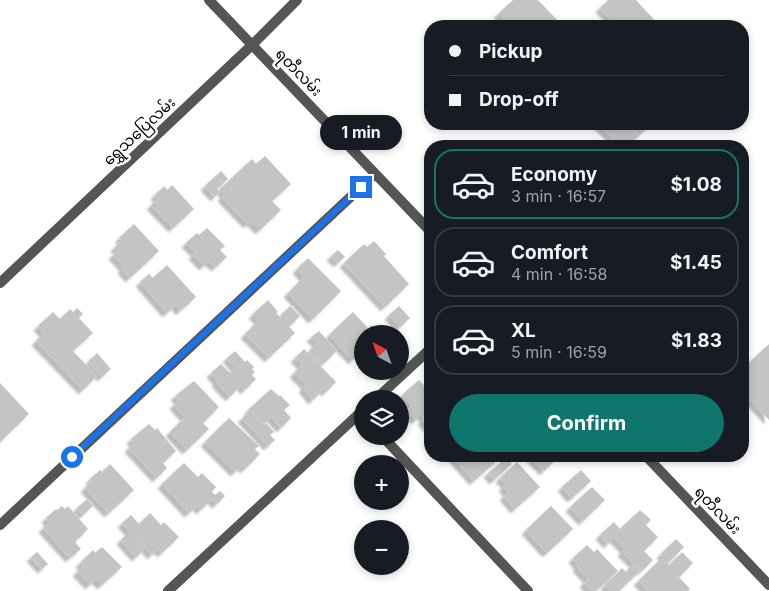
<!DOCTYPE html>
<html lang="en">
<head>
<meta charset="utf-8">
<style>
  :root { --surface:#171b24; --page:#242831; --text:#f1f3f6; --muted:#9ea1a6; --line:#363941; --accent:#0f766e }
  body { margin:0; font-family:Inter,"Noto Sans Myanmar",sans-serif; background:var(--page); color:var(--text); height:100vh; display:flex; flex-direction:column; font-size:19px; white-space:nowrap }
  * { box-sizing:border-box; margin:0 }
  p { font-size:16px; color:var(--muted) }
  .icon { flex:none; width:28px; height:28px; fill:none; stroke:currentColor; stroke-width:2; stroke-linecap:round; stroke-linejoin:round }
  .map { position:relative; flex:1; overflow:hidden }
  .details { position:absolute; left:424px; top:140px; width:325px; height:322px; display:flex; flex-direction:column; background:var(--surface); border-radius:20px; box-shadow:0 2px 8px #0003 }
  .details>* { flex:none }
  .top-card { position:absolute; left:424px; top:20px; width:325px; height:110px; border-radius:20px; box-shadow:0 2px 8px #0003; display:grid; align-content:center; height:110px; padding:0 25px; background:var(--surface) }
  .needle { width:32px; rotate:319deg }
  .buttons { position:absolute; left:354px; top:325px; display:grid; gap:10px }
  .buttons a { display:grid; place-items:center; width:55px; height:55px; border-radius:50%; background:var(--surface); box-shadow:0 2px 8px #0003; font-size:25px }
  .end { position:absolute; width:22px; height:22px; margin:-11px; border:6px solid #1a73e8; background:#fff; box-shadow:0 0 0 2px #fff }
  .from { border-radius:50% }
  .bubble { position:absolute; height:35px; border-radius:18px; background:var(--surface); box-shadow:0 2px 8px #0003; font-size:16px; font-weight:700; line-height:35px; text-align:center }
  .top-card b { display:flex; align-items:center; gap:18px; height:48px; font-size:19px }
  .top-card b+b { border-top:1px solid var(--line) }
  .top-card i { width:12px; height:12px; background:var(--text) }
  ul { padding:9px 0 0; list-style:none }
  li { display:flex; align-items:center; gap:15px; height:70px; margin:0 10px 8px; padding:0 15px; border:2px solid var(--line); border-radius:20px }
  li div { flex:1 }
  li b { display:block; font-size:19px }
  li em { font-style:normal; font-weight:700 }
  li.current { border-color:var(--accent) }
  li>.icon { width:45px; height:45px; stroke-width:1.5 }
  .button { display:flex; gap:10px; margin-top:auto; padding:10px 25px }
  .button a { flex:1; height:58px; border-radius:30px; background:var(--accent); color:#fff; font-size:20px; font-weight:700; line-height:58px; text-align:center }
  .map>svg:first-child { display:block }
</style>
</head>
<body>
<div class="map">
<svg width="769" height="591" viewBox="0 0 769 591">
  <defs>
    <filter id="shadow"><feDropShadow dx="-4.5" dy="4.5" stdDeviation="1" flood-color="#0004"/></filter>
  </defs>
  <rect width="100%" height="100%" fill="#fff"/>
  <!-- building -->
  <g fill="#c4c4c4" filter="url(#shadow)">
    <polygon points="513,0 538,0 561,24 558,26 510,26 498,14"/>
    <polygon points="608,0 636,0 657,23 654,26 617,26 600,8"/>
    <polygon points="598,124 651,124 628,146 620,146"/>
    <polygon points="265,156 291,184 272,201 281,210 260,230 251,221 248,224 222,197 225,194 220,189 252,159 256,164"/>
    <polygon points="221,171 228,179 217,189 220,192 215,197 205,186"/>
    <polygon points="172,185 194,209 173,228 151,205 158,199 155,195 164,186 167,190"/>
    <polygon points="134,224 159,251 130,278 122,269 124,267 113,255 118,250 115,247 122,240 119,238"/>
    <polygon points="207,228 225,246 220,250 227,257 216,267 209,261 204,266 193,255 196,253 186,243 197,233 199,235"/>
    <polygon points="374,241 386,254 384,256 409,284 385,307 344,263 364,244 367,247"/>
    <polygon points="338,250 345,257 338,263 331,256"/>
    <polygon points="308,258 341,291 313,319 288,293 304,277 297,269"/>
    <polygon points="167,265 196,297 180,311 176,305 167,313 140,282 149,274 153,278"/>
    <polygon points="268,300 278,312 276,313 295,333 269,358 245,334 259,320 253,314"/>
    <polygon points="290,306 300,316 291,325 281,315"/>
    <polygon points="399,306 410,318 400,327 389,315"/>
    <polygon points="77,308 83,314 79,318 93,333 73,351 97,376 83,390 36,341 44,333 38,326 53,312 60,319 70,309 73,312"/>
    <polygon points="353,312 368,328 372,325 380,334 362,334 362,350 353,360 329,335"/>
    <polygon points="319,331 337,351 322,365 309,351 317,343 311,337"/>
    <polygon points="769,344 769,420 742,391 742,369"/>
    <polygon points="304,349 336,382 326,392 322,388 320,390 321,392 313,400 303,388 306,385 294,373 302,365 295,358"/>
    <polygon points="235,351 245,362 247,360 254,367 252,369 255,372 252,375 256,379 245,390 241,385 230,397 216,382 218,381 211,373 221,364 230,373 236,368 227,358"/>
    <polygon points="97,353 111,369 102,377 88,362"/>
    <polygon points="419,380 428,390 430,387 430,429 422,420 425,418 421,415 416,420 407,410 412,406 402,395"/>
    <polygon points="194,381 219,407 203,423 209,429 187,450 170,432 185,417 174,405 179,400 175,396"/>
    <polygon points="0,383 29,414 0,442"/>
    <polygon points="271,389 279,396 280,395 290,405 284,410 291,418 281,428 271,417 264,424 248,410"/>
    <polygon points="248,413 255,420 257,418 264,425 266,423 274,432 270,435 275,440 268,446 242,418"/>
    <polygon points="229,418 259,446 255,449 260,454 245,469 242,466 235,472 205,442"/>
    <polygon points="149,424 155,430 157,428 176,451 163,463 167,468 157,478 129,448 134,443 131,439"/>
    <polygon points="452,456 498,456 500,458 474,481"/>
    <polygon points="530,456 559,456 544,471"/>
    <polygon points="506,458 512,464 494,480 488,473"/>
    <polygon points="517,462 540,487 515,509 504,496 508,492 503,487 506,484 500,478"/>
    <polygon points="184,463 198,477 202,473 216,487 212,492 215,495 220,491 225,496 217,504 212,499 201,510 197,506 189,513 162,484"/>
    <polygon points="110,464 134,490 109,513 85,488 92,481 90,479 100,470 102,472"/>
    <polygon points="581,470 591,481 572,498 562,487"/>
    <polygon points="592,487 605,500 583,521 570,507"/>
    <polygon points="87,499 93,506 83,515 77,508"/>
    <polygon points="62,506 65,509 68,506 88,529 75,542 81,549 70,558 43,528 49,522 46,518 56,509 57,510"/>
    <polygon points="551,506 573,529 547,553 526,530"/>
    <polygon points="640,510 651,520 646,525 658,537 644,551 653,560 642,571 622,552 625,549 614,538 608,544 600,535 614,522 620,529"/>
    <polygon points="150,513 161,525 164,522 179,537 162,553 158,549 152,555 122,523 131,515 139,524"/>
    <polygon points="128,533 144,550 136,557 121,540"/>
    <polygon points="676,539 684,547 669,562 661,554"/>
    <polygon points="587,545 594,552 597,549 618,571 596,591 592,591 584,583 588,579 577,567 579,566 573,558"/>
    <polygon points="102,547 122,567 102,585 96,579 90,585 77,572 83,566 80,563 93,550 95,553"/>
    <polygon points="37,552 48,564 42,569 31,557"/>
    <polygon points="682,552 693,563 679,577 690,589 688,591 648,591 638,581 662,558 669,565"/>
    <polygon points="634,564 640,571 634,577 627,570"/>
    <polygon points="622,568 632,579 619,591 611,591 605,585"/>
  </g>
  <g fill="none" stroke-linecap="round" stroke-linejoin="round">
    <!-- minor -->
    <g stroke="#555" stroke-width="10">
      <polyline points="0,283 252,45 297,0"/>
      <polyline points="376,399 430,349"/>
      <polyline points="382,436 528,591"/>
      <polyline points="0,525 375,174"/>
      <polyline points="168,591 362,411"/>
    </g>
    <!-- tertiary -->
    <g stroke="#555" stroke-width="10">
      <polyline points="209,0 430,231"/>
      <polyline points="646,456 769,585"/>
    </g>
  </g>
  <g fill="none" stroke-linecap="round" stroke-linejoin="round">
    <!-- route -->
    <polyline stroke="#1a73e8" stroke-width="6" points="72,457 361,187"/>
  </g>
  <g text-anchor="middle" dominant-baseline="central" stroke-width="5" stroke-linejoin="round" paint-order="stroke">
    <!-- street labels -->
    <g font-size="15" fill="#000" stroke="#fff">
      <text transform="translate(299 72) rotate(46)">ရတီလမ်း</text>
      <text transform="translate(139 131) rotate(-43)">ရွှေသပြေလမ်း</text>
      <text transform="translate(718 510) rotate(46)">ရတီလမ်း</text>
    </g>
  </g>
</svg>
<div class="buttons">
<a><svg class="needle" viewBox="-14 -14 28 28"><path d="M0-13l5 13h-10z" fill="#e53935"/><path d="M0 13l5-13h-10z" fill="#9ea1a6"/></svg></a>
<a><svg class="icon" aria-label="layers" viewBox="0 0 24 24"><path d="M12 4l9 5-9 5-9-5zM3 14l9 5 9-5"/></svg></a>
<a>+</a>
<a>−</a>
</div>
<i class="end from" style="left:72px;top:457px"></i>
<i class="end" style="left:361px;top:187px"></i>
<div class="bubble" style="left:320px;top:115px;width:82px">1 min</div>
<div class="top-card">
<b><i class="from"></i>Pickup</b>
<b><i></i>Drop-off</b>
</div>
<section class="details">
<ul>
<li class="current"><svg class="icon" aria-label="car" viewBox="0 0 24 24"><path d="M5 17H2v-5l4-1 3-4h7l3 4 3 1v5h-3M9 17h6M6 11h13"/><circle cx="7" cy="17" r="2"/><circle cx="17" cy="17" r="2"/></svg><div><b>Economy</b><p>3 min · 16:57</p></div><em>$1.08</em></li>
<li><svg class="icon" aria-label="car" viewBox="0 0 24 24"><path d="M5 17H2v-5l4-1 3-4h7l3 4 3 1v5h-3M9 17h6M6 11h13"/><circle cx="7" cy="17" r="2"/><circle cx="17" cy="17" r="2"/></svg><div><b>Comfort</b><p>4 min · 16:58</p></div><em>$1.45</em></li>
<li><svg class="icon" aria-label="car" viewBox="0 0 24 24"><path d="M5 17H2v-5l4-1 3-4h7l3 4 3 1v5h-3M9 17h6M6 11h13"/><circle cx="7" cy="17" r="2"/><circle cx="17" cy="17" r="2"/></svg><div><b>XL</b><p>5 min · 16:59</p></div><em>$1.83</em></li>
</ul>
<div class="button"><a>Confirm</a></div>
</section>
</div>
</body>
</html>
